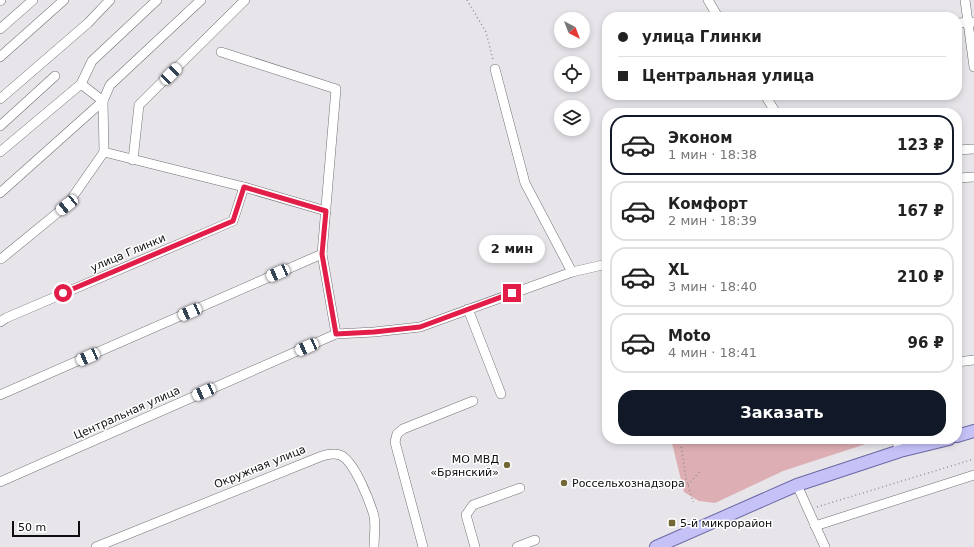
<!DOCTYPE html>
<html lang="ru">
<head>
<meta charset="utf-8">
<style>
  :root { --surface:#fff; --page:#f6f6f6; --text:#222; --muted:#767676; --line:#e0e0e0; --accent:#111827 }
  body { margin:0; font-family:"DejaVu Sans",sans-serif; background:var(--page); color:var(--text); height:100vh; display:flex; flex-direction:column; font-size:15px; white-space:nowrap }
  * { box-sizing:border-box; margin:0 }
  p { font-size:13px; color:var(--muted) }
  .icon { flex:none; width:22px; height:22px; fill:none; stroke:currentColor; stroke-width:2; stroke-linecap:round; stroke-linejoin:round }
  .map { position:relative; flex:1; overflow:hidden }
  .side { position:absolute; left:602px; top:108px; width:360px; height:336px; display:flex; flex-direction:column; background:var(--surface); border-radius:16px; box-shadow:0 2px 6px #0003 }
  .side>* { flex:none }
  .top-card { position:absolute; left:602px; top:12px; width:360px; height:88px; border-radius:16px; box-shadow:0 2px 6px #0003; display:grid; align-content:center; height:88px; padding:0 16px; background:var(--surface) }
  .needle { width:26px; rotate:138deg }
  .controls { position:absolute; left:554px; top:12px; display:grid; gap:8px }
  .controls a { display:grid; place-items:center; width:36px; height:36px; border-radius:50%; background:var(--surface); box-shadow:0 2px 6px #0003; font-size:20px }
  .scale { position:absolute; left:12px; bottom:10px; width:68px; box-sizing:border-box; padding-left:4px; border:2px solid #0e0d0f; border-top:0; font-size:11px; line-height:14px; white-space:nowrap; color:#0e0d0f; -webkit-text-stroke:3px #fff; paint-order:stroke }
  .end { position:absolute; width:18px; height:18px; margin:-9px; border:5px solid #e11d48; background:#fff; box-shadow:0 0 0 2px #fff }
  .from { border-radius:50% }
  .bubble { position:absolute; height:28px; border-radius:14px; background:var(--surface); box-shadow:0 2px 6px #0003; font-size:13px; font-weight:800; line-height:28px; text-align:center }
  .car { position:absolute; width:12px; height:24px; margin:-12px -6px; border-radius:5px; box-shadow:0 0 3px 1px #0007; background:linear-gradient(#fff 24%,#345 0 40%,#fff 0 76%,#345 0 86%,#fff 0) }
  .top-card b { display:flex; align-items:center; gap:14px; height:38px; font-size:15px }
  .top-card b+b { border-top:1px solid var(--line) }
  .top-card i { width:10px; height:10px; background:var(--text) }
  ul { padding:7px 0 0; list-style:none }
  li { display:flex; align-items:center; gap:12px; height:60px; margin:0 8px 6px; padding:0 8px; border:2px solid var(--line); border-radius:16px }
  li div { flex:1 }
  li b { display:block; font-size:15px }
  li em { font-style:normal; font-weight:800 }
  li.on { border-color:var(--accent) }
  li>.icon { width:36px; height:36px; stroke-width:1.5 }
  .cta { display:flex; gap:8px; margin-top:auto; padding:8px 16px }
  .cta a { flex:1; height:46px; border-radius:16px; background:var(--accent); color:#fff; font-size:16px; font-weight:800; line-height:46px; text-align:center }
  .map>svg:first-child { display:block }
</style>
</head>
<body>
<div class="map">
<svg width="974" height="547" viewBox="0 0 974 547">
  <rect width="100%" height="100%" fill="#e8e5ea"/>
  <!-- green -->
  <polygon fill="#ddaeb3" points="671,439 881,439 783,471 715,503 699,501 684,492"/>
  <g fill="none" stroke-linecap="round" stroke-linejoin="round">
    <!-- minor casing -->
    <g stroke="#726f73" stroke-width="10">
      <g id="minor">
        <polyline points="708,0 718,17"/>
        <polyline points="965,0 974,67"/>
        <polyline points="0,1 1,0"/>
        <polyline points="957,23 974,22"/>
        <polyline points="0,29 33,0"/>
        <polyline points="221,52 336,89 322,254 336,334"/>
        <polyline points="0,57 64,0"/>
        <polyline points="495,69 525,183 572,272"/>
        <polyline points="81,84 92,61 157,0"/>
        <polyline points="765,95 776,113"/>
        <polyline points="0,99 88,23 110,0"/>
        <polyline points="0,126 55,76"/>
        <polyline points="957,150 974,149"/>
        <polyline points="0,152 81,84 103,101 104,152 244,187 326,211"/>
        <polyline points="133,160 139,105 245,0"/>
        <polyline points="957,178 974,177"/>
        <polyline points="0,193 103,101 110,85 201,0"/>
        <polyline points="1,259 67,205 104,152"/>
        <polyline points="468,309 501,394"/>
        <polyline points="0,322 6,318 233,221 244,187"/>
        <polyline points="957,362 974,360"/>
        <polyline points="0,395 322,254"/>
        <polyline points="896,439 900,451"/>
        <polyline points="0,482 336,334 374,332 420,327 572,272 607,264"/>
        <polyline points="797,485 825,547"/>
        <polyline points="815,526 974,475"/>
        <path d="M96,547l226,-91c6,-2 12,-3 18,-1 14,5 30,47 34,61 2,10 0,21 0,31"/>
        <polyline points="423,547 395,442 397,434 403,429 473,401"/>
        <polyline points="475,547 466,515 473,505 520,488"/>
        <polyline points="517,547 535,540"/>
      </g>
    </g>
    <!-- major casing -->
    <g stroke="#6c68a4" stroke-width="14">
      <g id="major">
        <polyline points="957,436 974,431"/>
        <polyline points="656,547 797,485 900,451 949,439"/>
      </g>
    </g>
    <!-- path -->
    <g stroke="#929093" stroke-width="1.5" stroke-dasharray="1 3" stroke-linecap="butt">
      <polyline points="467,0 486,32 493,60"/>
      <polyline points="680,439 686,478 693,502"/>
      <polyline points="688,485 700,471"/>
      <polyline points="817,507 974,459"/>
    </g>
    <!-- minor -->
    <use href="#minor" stroke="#fff" stroke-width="9"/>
    <!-- major -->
    <use href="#major" stroke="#c5c2f8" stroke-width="12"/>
  </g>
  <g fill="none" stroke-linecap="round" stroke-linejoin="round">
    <!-- route -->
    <polyline stroke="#e11d48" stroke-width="5" points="63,293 233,221 244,187 326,211 322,254 336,334 374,332 420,327 512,293"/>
  </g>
  <!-- markers -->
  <g fill="#736835" stroke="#fff" stroke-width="1.5">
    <circle cx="507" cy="465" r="4"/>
    <circle cx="564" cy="483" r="4"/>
    <rect x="668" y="519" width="8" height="8" rx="2"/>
  </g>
  <g text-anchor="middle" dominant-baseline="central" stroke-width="3" stroke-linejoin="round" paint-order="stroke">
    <!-- street labels -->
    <g font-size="11" fill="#0e0d0f" stroke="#fff">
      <text transform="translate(128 253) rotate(-23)">улица Глинки</text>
      <text transform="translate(127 413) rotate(-24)">Центральная улица</text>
      <text transform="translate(260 467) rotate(-22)">Окружная улица</text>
    </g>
    <!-- poi labels -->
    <g font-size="11" fill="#0e0d0f" stroke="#fff" text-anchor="start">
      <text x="499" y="459" text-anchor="end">МО МВД<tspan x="499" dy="13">«Брянский»</tspan></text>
      <text x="572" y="483">Россельхознадзора</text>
      <text x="680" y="523">5-й микрорайон</text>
    </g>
  </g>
</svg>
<div class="controls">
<a><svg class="needle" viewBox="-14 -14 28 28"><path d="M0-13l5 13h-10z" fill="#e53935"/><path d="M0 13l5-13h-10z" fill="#767676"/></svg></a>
<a><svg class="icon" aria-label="locate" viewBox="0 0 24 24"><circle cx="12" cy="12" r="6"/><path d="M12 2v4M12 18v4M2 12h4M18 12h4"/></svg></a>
<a><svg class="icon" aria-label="layers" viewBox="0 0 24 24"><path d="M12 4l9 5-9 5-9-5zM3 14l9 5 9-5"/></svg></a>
</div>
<div class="scale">50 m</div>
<i class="end from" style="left:63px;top:293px"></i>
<i class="end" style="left:512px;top:293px"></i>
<div class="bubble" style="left:479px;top:235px;width:66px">2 мин</div>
<i class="car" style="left:171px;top:74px;rotate:45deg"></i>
<i class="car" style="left:67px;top:205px;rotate:231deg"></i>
<i class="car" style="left:278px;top:273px;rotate:246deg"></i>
<i class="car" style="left:190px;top:312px;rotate:246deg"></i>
<i class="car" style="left:307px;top:347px;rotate:246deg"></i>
<i class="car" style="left:88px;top:357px;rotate:246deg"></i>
<i class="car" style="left:204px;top:392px;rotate:246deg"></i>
<div class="top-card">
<b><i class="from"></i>улица Глинки</b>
<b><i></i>Центральная улица</b>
</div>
<section class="side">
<ul>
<li class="on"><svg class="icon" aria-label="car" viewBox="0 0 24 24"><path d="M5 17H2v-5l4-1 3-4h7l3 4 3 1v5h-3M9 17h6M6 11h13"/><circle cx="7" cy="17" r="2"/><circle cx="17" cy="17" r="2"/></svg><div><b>Эконом</b><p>1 мин · 18:38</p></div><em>123 ₽</em></li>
<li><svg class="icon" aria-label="car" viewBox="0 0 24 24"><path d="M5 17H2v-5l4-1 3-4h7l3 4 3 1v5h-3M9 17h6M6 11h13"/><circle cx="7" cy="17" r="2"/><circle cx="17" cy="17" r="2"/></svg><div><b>Комфорт</b><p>2 мин · 18:39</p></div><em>167 ₽</em></li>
<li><svg class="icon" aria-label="car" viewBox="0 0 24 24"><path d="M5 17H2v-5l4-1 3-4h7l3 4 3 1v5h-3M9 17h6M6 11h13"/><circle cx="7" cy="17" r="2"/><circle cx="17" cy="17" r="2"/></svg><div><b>XL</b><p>3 мин · 18:40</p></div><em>210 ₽</em></li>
<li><svg class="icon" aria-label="car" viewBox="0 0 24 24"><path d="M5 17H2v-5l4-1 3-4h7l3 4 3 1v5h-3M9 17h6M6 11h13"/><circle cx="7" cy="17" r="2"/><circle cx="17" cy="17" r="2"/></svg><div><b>Moto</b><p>4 мин · 18:41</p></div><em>96 ₽</em></li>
</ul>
<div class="cta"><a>Заказать</a></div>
</section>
</div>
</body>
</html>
